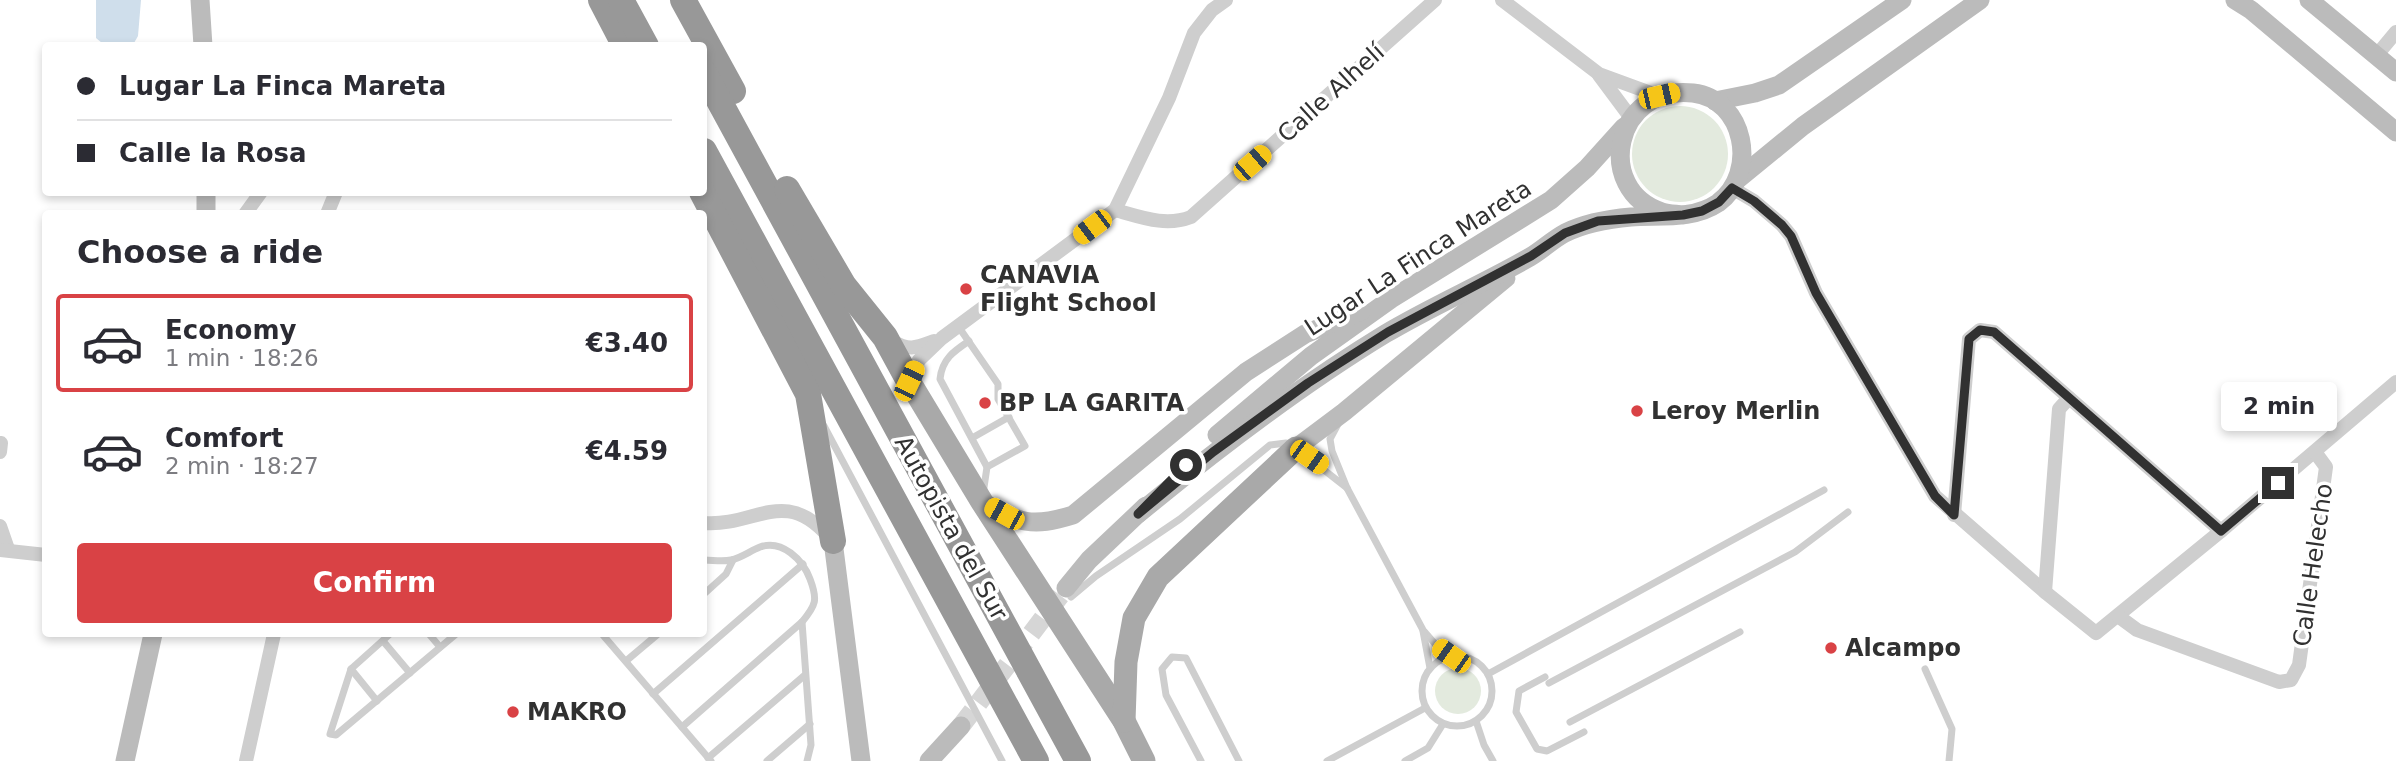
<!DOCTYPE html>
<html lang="en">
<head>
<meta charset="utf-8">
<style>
  :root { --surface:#fff; --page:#f7f7f7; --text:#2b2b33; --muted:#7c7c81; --line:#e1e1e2; --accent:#d94245 }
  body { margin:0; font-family:"DejaVu Sans",sans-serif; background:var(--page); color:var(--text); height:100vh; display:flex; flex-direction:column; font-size:26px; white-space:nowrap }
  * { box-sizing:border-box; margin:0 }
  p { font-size:23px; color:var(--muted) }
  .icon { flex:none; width:38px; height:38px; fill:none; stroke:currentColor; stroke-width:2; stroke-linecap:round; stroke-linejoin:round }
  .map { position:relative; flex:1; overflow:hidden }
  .panel { position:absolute; left:42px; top:210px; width:665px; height:427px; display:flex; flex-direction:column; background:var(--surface); border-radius:7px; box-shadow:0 4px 10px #0003 }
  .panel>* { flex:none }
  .hud { position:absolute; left:42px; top:42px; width:665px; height:154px; border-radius:7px; box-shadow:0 4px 10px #0003; display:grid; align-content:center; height:154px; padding:0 35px; background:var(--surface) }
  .end { position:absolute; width:32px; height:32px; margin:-16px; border:9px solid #313131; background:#fff; box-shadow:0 0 0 4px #fff }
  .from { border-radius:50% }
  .bubble { position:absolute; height:49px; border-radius:7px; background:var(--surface); box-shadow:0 4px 10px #0003; font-size:23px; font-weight:700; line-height:49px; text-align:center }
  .car { position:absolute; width:21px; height:42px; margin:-21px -10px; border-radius:9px; box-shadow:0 0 5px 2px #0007; background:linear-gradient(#f5c518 24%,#345 0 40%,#f5c518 0 76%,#345 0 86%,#f5c518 0) }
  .hud b { display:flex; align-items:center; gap:24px; height:66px; font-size:26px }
  .hud b+b { border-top:2px solid var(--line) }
  .hud i { width:18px; height:18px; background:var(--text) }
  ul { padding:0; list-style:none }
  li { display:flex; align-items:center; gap:21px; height:98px; margin:0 14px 10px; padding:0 21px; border:4px solid transparent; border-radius:7px }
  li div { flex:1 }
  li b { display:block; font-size:26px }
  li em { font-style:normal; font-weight:700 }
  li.selected { border-color:var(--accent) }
  li>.icon { width:63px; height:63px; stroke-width:1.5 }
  h2 { padding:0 35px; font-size:32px; line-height:84px }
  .button { display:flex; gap:14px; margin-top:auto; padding:14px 35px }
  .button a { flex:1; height:80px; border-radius:7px; background:var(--accent); color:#fff; font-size:28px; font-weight:700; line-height:80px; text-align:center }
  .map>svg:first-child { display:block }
</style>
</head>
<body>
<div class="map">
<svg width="2396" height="761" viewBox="0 0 2396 761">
  <rect width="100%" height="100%" fill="#fff"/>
  <!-- green -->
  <g fill="#e3eade">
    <circle cx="1680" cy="154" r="48"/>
    <circle cx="1458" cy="691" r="23"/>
  </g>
  <!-- water -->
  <polygon fill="#cfdeeb" points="96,0 141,0 138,36 134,43 102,43 96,38"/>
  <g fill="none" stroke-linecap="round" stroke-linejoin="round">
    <!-- secondary-tunnel -->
    <polyline stroke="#d6d6d6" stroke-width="19" stroke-dasharray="19 10" stroke-linecap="butt" points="961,726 1066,588"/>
    <!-- lane -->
    <g stroke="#cecece" stroke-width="7">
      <polyline points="958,326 998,384 998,399 1025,446 987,467"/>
      <path d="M969,341c-15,10 -27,18 -29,38l47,88 -4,27"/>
      <polyline points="1338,424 1330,439 1332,451 1347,488 1423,630 1436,645 1451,656"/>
      <polyline points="824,426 1002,761"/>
      <polyline points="972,438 1009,417"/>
      <polyline points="704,594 726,574 733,560"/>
      <polyline points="1071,597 1096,576 1180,519 1270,445 1286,443 1296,448 1347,488"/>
      <polyline points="802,622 811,745 807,761"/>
      <polyline points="1423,631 1430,668"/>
      <polyline points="390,634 351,669 330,734 336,735 456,634"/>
      <polyline points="429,634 440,647"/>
      <polyline points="602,634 711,761"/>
      <polyline points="383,641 410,673"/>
      <circle cx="1457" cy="691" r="35"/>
      <polyline points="626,661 658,634"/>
      <polyline points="351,669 377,701"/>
      <polyline points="1925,669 1952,729 1949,761"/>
      <polyline points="1488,674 1824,490"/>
      <polyline points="1545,677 1519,691 1516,712 1537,749 1547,751 1584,732"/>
      <polyline points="1549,683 1795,552 1848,512"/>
      <polyline points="653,694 803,564"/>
      <polyline points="1476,721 1484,745 1493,761"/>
      <polyline points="1570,722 1740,632"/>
      <path d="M682,727l120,-105c14,-17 16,-22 8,-43 -7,-19 -28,-40 -50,-32 -10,4 -19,11 -29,13 -9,2 -18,0 -27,0"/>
      <polyline points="708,758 805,675"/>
      <polyline points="767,761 810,724"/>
      <polyline points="1201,761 1166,695 1162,669 1172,657 1186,658 1239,761"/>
      <polyline points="1327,761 1425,708"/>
      <polyline points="1405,761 1428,748 1443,724"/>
    </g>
    <!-- street -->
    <g stroke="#cecece" stroke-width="14">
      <polyline points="1502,0 1599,74 1659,96"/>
      <polyline points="2376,56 2396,32"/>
      <polyline points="1599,75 1631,118"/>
      <polyline points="1732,188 1754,201 1782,225 1791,236 1816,293 1935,496 2045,592 2096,633 2221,531 2396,382"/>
      <path d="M1115,210c26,7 50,17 76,7l244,-217"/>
      <polyline points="245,214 261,192"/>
      <polyline points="327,214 336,192"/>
      <path d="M892,341c18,10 23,7 42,0"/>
      <polyline points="909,381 919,360 942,338 1115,210 1169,98 1194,33 1212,10 1226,0"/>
      <polyline points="0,452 1,443"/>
      <polyline points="1954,515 1969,339 1980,330 1994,332 2221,531"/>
      <path d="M704,523c51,4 80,-37 124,13"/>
      <polyline points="0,526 8,549"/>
      <polyline points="0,550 46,555"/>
      <polyline points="2045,592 2059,409 2069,398"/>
      <polyline points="2118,616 2137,630 2279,682 2291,680 2299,665 2326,467 2315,452"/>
      <polyline points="246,761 274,634"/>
    </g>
    <!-- secondary -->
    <g stroke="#bbb" stroke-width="19">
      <polyline points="200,0 203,46"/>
      <polyline points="2235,0 2251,10 2396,132"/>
      <polyline points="2309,0 2396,72"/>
      <polyline points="1715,101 1755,93 1779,85 1902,0"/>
      <polyline points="1737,180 1803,126 1980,0"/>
      <polyline points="206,214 206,192"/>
      <polyline points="1217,435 1311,356 1391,299 1551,200 1587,168 1624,127"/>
      <polyline points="1296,448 1344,412 1506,278"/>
      <path d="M982,502c38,21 49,26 91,13l173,-143 59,-38 56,-23"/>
      <path d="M1138,514c79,-65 160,-127 247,-180 47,-28 98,-50 145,-77 12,-7 22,-17 35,-24 20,-10 43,-14 66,-16 29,-2 62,3 87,-14 41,-30 27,-104 -25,-110 -79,-9 -100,97 -31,119 6,2 14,2 21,3"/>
      <polyline points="833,541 861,761"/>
      <polyline points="1066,588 1089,560 1146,506"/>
      <polyline points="125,761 153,634"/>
      <polyline points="929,761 961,726"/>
    </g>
    <!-- primary -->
    <g stroke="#a9a9a9" stroke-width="23">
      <polyline points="909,381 982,502 1124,721 1144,761"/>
      <polyline points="1124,721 1126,662 1134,618 1158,577 1296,448"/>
    </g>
    <!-- highway -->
    <g stroke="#989898" stroke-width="26">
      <polyline points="601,0 625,46"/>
      <polyline points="621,0 646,46"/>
      <polyline points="683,0 733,91"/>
      <polyline points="704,73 1078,761"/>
      <polyline points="704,151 1036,761"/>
      <polyline points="787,189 844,286 885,337 909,381"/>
      <polyline points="702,192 808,394 833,541"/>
    </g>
  </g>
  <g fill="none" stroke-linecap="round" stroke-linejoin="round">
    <!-- route -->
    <polyline stroke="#313131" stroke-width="9" points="1186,465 1138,514 1213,452 1308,383 1388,332 1531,256 1565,233 1598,221 1683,215 1702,211 1719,202 1732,188 1754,201 1782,225 1791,236 1816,293 1935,496 1954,515 1969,339 1980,330 1994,332 2221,531 2278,483"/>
  </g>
  <!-- markers -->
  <g fill="#d94245" stroke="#fff" stroke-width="2.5">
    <circle cx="966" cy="289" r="7"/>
    <circle cx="985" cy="403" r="7"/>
    <circle cx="1637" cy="411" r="7"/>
    <circle cx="1831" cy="648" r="7"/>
    <circle cx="513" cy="712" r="7"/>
  </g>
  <g text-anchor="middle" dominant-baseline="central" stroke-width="7" stroke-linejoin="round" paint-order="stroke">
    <!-- street labels -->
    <g font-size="24" fill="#313131" stroke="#fff">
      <text transform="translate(1331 93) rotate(-42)">Calle Alhelí</text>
      <text transform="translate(1418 258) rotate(-33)">Lugar La Finca Mareta</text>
      <text transform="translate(951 528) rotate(61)">Autopista del Sur</text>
      <text transform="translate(2313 565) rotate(-82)">Calle Helecho</text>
    </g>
    <!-- poi labels -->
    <g font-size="24" font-weight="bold" fill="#313131" stroke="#fff" text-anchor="start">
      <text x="980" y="275">CANAVIA<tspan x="980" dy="28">Flight School</tspan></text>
      <text x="999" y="403">BP LA GARITA</text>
      <text x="1651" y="411">Leroy Merlin</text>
      <text x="1845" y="648">Alcampo</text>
      <text x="527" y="712">MAKRO</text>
    </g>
  </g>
</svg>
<i class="end from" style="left:1186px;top:465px"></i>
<i class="end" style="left:2278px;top:483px"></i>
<div class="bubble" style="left:2221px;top:382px;width:116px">2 min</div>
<i class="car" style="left:1659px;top:96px;rotate:77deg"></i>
<i class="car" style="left:1252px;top:163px;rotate:49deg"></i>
<i class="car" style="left:1092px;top:227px;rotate:233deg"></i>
<i class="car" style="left:909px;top:381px;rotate:25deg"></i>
<i class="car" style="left:1309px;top:457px;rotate:125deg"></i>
<i class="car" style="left:1004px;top:514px;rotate:299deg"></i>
<i class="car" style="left:1451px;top:656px;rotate:305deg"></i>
<div class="hud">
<b><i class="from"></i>Lugar La Finca Mareta</b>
<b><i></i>Calle la Rosa</b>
</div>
<section class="panel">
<h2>Choose a ride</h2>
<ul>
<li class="selected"><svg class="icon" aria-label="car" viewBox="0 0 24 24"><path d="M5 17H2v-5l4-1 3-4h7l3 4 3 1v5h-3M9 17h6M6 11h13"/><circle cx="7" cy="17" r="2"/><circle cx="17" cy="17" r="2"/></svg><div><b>Economy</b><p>1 min · 18:26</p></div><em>€3.40</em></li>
<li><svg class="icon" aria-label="car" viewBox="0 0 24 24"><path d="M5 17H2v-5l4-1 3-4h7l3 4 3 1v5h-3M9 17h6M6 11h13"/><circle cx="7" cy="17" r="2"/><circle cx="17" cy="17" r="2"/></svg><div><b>Comfort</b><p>2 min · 18:27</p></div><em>€4.59</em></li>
</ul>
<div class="button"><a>Confirm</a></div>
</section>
</div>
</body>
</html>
